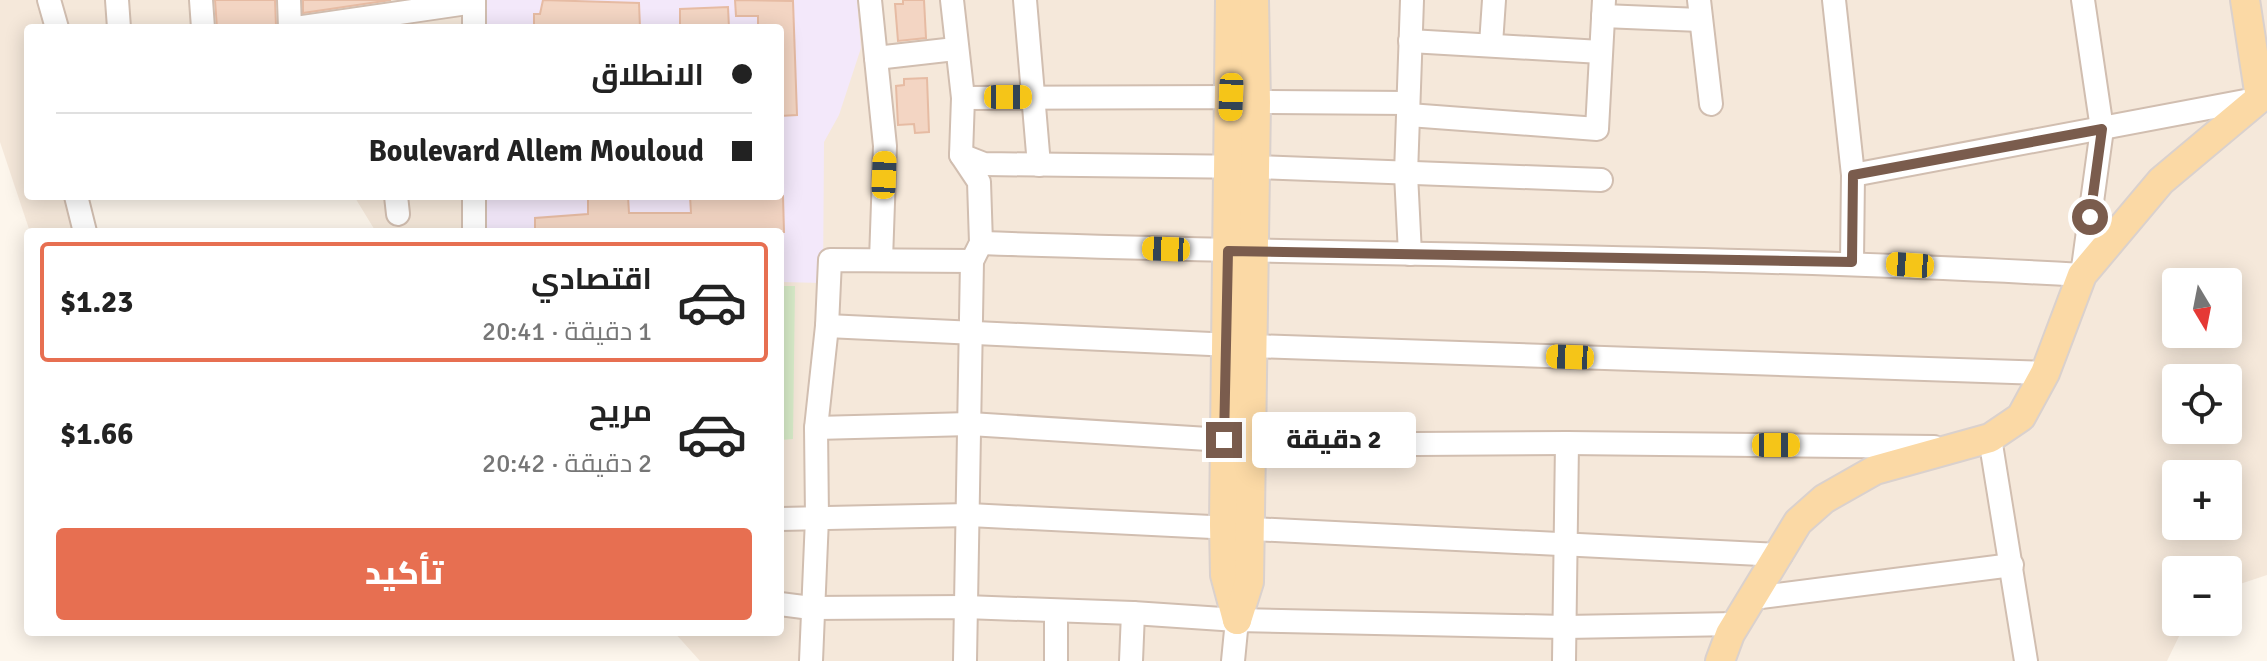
<!DOCTYPE html>
<html lang="ar">
<head>
<meta charset="utf-8">
<style>
  :root { --surface:#fff; --page:#f2f2f2; --text:#222; --muted:#767676; --line:#e0e0e0; --accent:#e76f51 }
  body { margin:0; font-family:Signika,Cairo,sans-serif; background:var(--page); color:var(--text); direction:rtl; height:100vh; display:flex; flex-direction:column; font-size:30px; white-space:nowrap }
  * { box-sizing:border-box; margin:0 }
  p { font-size:26px; color:var(--muted) }
  .icon { flex:none; width:44px; height:44px; fill:none; stroke:currentColor; stroke-width:2; stroke-linecap:round; stroke-linejoin:round }
  .map { position:relative; flex:1; overflow:hidden; direction:ltr }
  .drawer { position:absolute; left:24px; top:228px; width:760px; height:408px; display:flex; flex-direction:column; background:var(--surface); border-radius:8px; box-shadow:0 4px 20px #0003; direction:rtl }
  .drawer>* { flex:none }
  .guide { position:absolute; left:24px; top:24px; width:760px; height:176px; border-radius:8px; box-shadow:0 4px 20px #0003; direction:rtl; display:grid; align-content:center; height:176px; padding:0 32px; background:var(--surface) }
  .needle { width:52px; rotate:170deg }
  .controls { position:absolute; left:2162px; top:268px; display:grid; gap:16px }
  .controls a { display:grid; place-items:center; width:80px; height:80px; border-radius:8px; background:var(--surface); box-shadow:0 4px 20px #0003; font-size:40px }
  .end { position:absolute; width:36px; height:36px; margin:-18px; border:10px solid #7a5c4d; background:#fff; box-shadow:0 0 0 4px #fff }
  .from { border-radius:50% }
  .bubble { position:absolute; height:56px; border-radius:8px; background:var(--surface); box-shadow:0 4px 20px #0003; font-size:26px; font-weight:800; line-height:56px; text-align:center; direction:rtl }
  .car { position:absolute; width:24px; height:48px; margin:-24px -12px; border-radius:10px; box-shadow:0 0 6px 2px #0007; background:linear-gradient(#f5c518 24%,#345 0 40%,#f5c518 0 76%,#345 0 86%,#f5c518 0) }
  .guide b { display:flex; align-items:center; gap:28px; height:76px; font-size:30px }
  .guide b+b { border-top:2px solid var(--line) }
  .guide i { width:20px; height:20px; background:var(--text) }
  ul { padding:14px 0 0; list-style:none }
  li { display:flex; align-items:center; gap:24px; height:120px; margin:0 16px 12px; padding:0 16px; border:4px solid transparent; border-radius:8px }
  li div { flex:1 }
  li b { display:block; font-size:30px }
  li em { font-style:normal; font-weight:800 }
  li.selected { border-color:var(--accent) }
  li>.icon { width:72px; height:72px; stroke-width:1.5 }
  .button { display:flex; gap:16px; margin-top:auto; padding:16px 32px }
  .button a { flex:1; height:92px; border-radius:8px; background:var(--accent); color:#fff; font-size:32px; font-weight:800; line-height:92px; text-align:center }
  .map>svg:first-child { display:block }
</style>
</head>
<body>
<div class="map">
<svg width="2267" height="661" viewBox="0 0 2267 661">
  <rect width="100%" height="100%" fill="#fdf6ec"/>
  <!-- residential -->
  <path fill="#f5e8da" fill-rule="evenodd" d="M0,0h2267v575l-39,13v-18h-52v52h10l-19,39h-1467l-26,-29h106v-400h-404l-22,-36h426v-168h-752v168h56l9,36h-63l-30,-90zM2176,282h52v52h-52zM2176,378h52v52h-52zM2176,474h52v52h-52z"/>
  <!-- education -->
  <polygon fill="#f3e8fa" points="479,0 857,0 861,48 839,115 824,142 823,283 780,282 780,232 484,232 477,196 780,196 780,28 478,28"/>
  <!-- green -->
  <polygon fill="#d8ecc9" points="780,286 795,286 793,439 780,440"/>
  <!-- building -->
  <g fill="#f3d5c3" stroke="#e6bba3" stroke-width="2">
    <polygon points="215,0 275,0 276,26 217,28"/>
    <polygon points="303,0 391,0 303,13"/>
    <polygon points="543,0 639,3 640,28 534,28 534,14 540,14"/>
    <polygon points="735,0 793,1 797,115 780,116 780,28 758,28 758,16 736,16"/>
    <polygon points="903,0 924,0 926,38 898,41 895,4 903,4"/>
    <polygon points="728,7 729,28 680,28 680,9"/>
    <polygon points="927,78 929,132 915,133 914,124 898,125 896,86 904,85 904,79"/>
    <polygon points="588,196 628,196 629,213 691,213 690,196 783,196 784,232 535,232 535,218 588,214"/>
  </g>
  <g fill="none" stroke-linecap="round" stroke-linejoin="round">
    <!-- minor casing -->
    <g stroke="#d1beb0" stroke-width="26">
      <g id="minor">
        <polyline points="49,0 57,28"/>
        <polyline points="117,0 119,28"/>
        <polyline points="201,0 203,28"/>
        <polyline points="289,0 290,28"/>
        <polyline points="474,0 474,28"/>
        <polyline points="870,0 885,146 881,260"/>
        <polyline points="952,0 963,98 961,155 979,182 981,243 972,261 965,661"/>
        <polyline points="1025,0 1039,165"/>
        <polyline points="1699,0 1711,104"/>
        <polyline points="1834,0 1853,175 1852,262"/>
        <polyline points="1603,16 1700,20"/>
        <polyline points="296,28 474,2"/>
        <polyline points="1410,41 1601,52"/>
        <polyline points="1491,44 1494,0"/>
        <polyline points="876,58 955,49"/>
        <polyline points="963,98 1231,97 1256,102 1408,103"/>
        <polyline points="1409,115 1597,129 1604,0"/>
        <polyline points="961,155 984,164 1255,167 1601,180"/>
        <polyline points="1853,175 2261,98"/>
        <polyline points="76,196 85,232"/>
        <polyline points="396,196 398,214"/>
        <polyline points="474,196 474,232"/>
        <path d="M981,243c367,13 734,11 1101,32l20,-146 -19,-129"/>
        <polyline points="1410,254 1406,174 1412,0"/>
        <polyline points="827,326 1253,346 2045,373"/>
        <polyline points="816,428 970,424 1224,440 1252,445 1567,443 1934,447"/>
        <polyline points="1990,438 2026,661"/>
        <polyline points="780,519 969,515 1781,555"/>
        <polyline points="1753,598 2012,565"/>
        <polyline points="780,604 811,608 965,607 1133,613 1237,620 1565,627 1736,624"/>
        <polyline points="811,661 817,518 816,428 827,326 830,260 972,261"/>
        <polyline points="1056,661 1056,613"/>
        <polyline points="1131,661 1133,613"/>
        <polyline points="1233,661 1237,620"/>
        <polyline points="1564,661 1567,443"/>
      </g>
    </g>
    <!-- major casing -->
    <g stroke="#dad1cd" stroke-width="32">
      <g id="major">
        <polyline points="1230,0 1224,525 1225,575 1237,620"/>
        <polyline points="1237,620 1249,582 1256,102 1254,0"/>
        <polyline points="1720,661 1730,634 1798,522 1824,499 1875,470 1990,438 2021,417 2045,373 2082,275 2161,181 2260,98 2245,0"/>
      </g>
    </g>
    <!-- minor -->
    <use href="#minor" stroke="#fff" stroke-width="22"/>
    <!-- major -->
    <use href="#major" stroke="#fbd9a5" stroke-width="28"/>
  </g>
  <g fill="none" stroke-linecap="round" stroke-linejoin="round">
    <!-- route -->
    <polyline stroke="#7a5c4d" stroke-width="10" points="1224,440 1228,251 1852,262 1853,175 2102,129 2090,217"/>
  </g>
</svg>
<div class="controls">
<a><svg class="needle" viewBox="-14 -14 28 28"><path d="M0-13l5 13h-10z" fill="#e53935"/><path d="M0 13l5-13h-10z" fill="#767676"/></svg></a>
<a><svg class="icon" aria-label="locate" viewBox="0 0 24 24"><circle cx="12" cy="12" r="6"/><path d="M12 2v4M12 18v4M2 12h4M18 12h4"/></svg></a>
<a>+</a>
<a>−</a>
</div>
<i class="end from" style="left:2090px;top:217px"></i>
<i class="end" style="left:1224px;top:440px"></i>
<div class="bubble" style="left:1252px;top:412px;width:164px">2 دقيقة</div>
<i class="car" style="left:1008px;top:97px;rotate:90deg"></i>
<i class="car" style="left:1231px;top:97px;rotate:182deg"></i>
<i class="car" style="left:884px;top:175px;rotate:2deg"></i>
<i class="car" style="left:1166px;top:249px;rotate:272deg"></i>
<i class="car" style="left:1910px;top:265px;rotate:274deg"></i>
<i class="car" style="left:1570px;top:357px;rotate:272deg"></i>
<i class="car" style="left:1776px;top:445px;rotate:90deg"></i>
<div class="guide">
<b><i class="from"></i>الانطلاق</b>
<b><i></i>Boulevard Allem Mouloud</b>
</div>
<section class="drawer">
<ul>
<li class="selected"><svg class="icon" aria-label="car" viewBox="0 0 24 24"><path d="M5 17H2v-5l4-1 3-4h7l3 4 3 1v5h-3M9 17h6M6 11h13"/><circle cx="7" cy="17" r="2"/><circle cx="17" cy="17" r="2"/></svg><div><b>اقتصادي</b><p>1 دقيقة · 20:41</p></div><em>$1.23</em></li>
<li><svg class="icon" aria-label="car" viewBox="0 0 24 24"><path d="M5 17H2v-5l4-1 3-4h7l3 4 3 1v5h-3M9 17h6M6 11h13"/><circle cx="7" cy="17" r="2"/><circle cx="17" cy="17" r="2"/></svg><div><b>مريح</b><p>2 دقيقة · 20:42</p></div><em>$1.66</em></li>
</ul>
<div class="button"><a>تأكيد</a></div>
</section>
</div>
</body>
</html>
